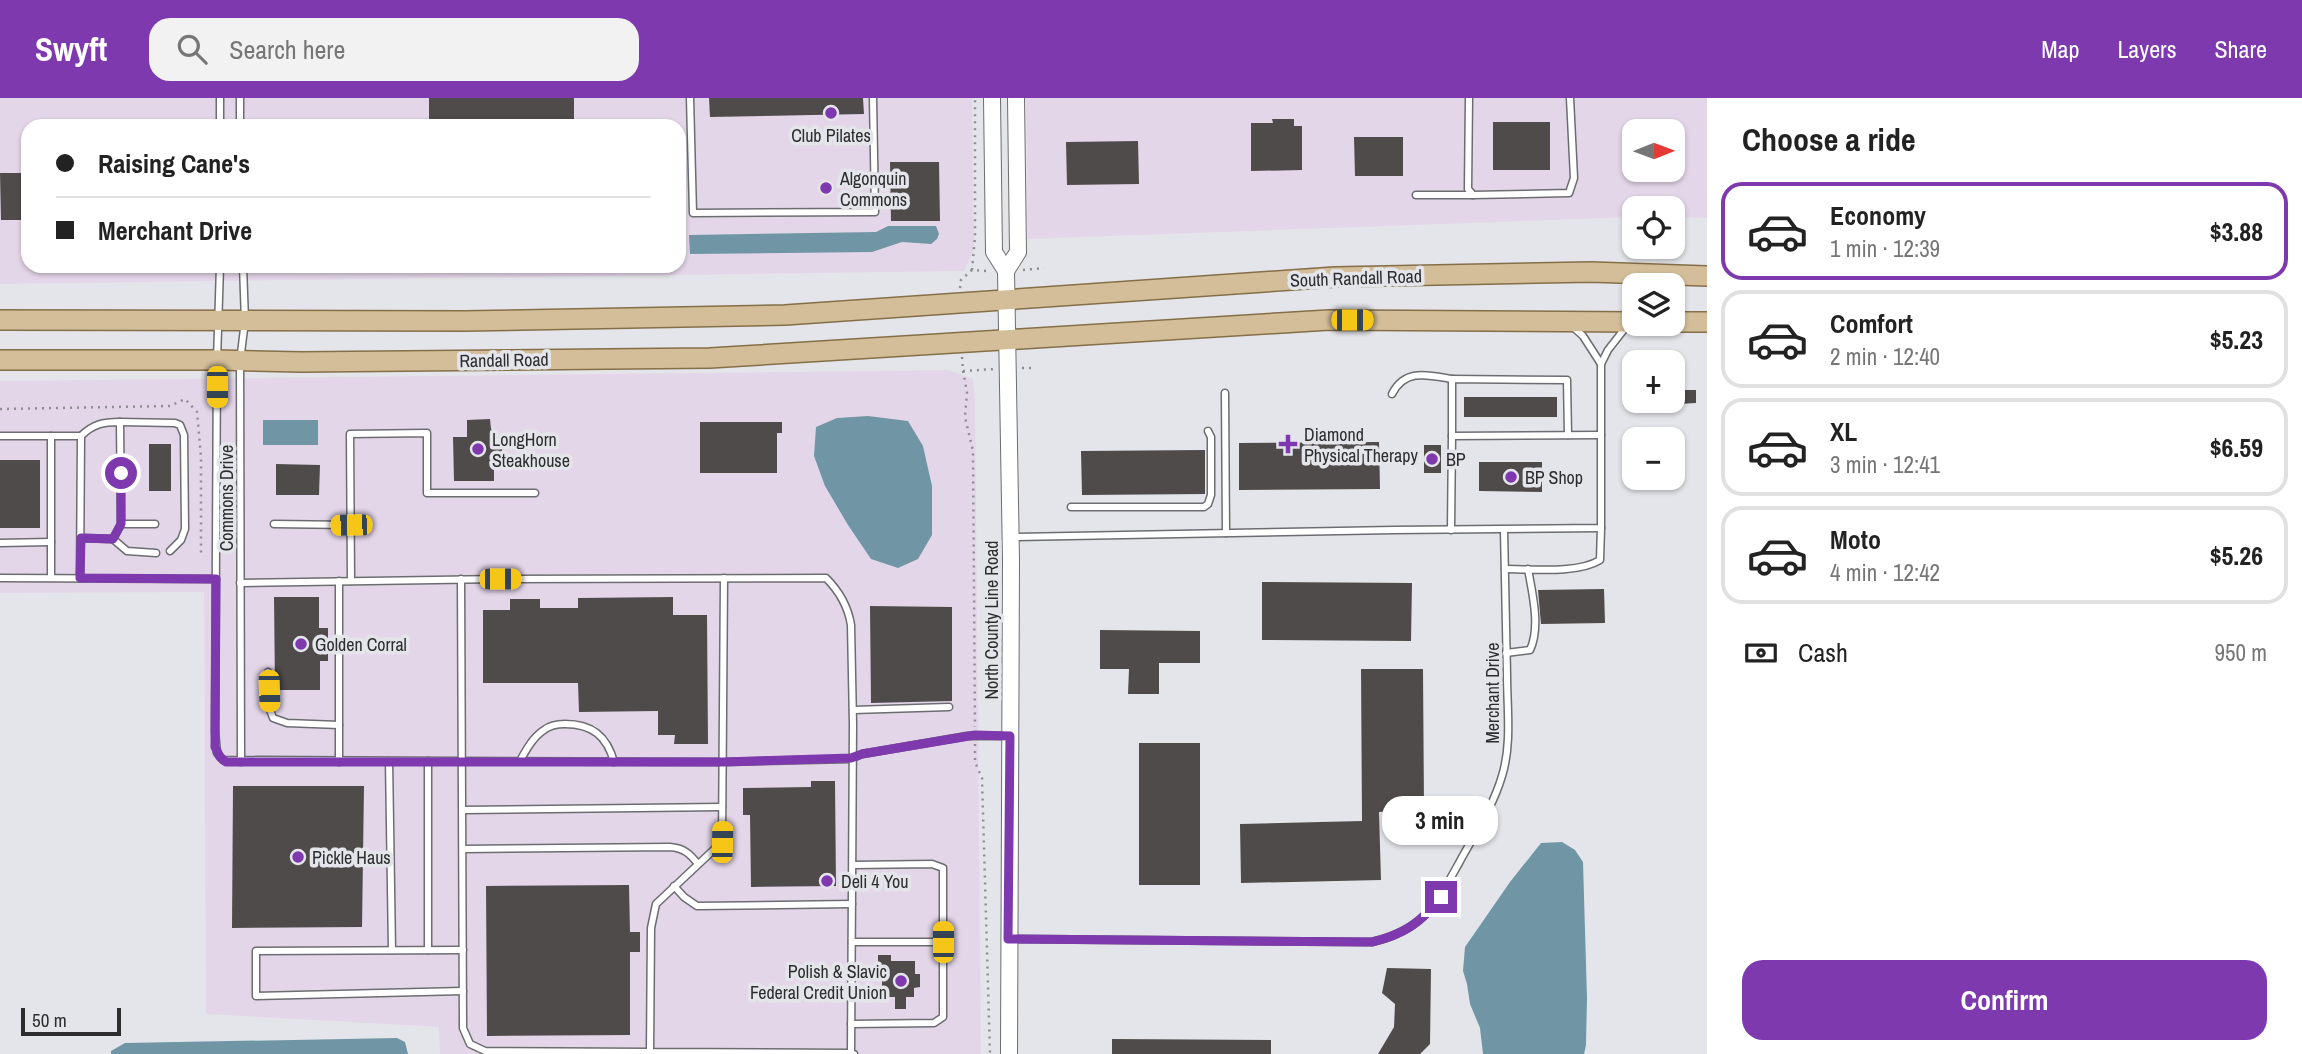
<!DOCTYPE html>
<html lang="en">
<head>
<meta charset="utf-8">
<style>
  :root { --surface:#fff; --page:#f2f2f2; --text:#222; --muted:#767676; --line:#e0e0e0; --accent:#7d39ad }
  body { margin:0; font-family:"Archivo Narrow",sans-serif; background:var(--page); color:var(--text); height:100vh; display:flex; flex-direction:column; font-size:26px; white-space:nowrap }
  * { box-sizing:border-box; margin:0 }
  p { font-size:23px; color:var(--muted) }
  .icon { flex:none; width:38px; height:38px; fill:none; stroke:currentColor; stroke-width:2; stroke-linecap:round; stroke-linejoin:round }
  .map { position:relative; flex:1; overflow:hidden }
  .drawer { display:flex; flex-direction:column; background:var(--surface); width:595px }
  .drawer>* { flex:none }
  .hud { position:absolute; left:21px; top:21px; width:665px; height:154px; border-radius:21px; box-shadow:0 2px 5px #0004; display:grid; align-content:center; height:154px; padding:0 35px; background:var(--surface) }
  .needle { width:46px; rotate:89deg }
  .fabs { position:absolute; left:1622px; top:21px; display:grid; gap:14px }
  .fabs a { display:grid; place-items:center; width:63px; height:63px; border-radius:14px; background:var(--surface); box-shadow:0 2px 5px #0004; font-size:35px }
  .scale { position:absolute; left:21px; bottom:18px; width:100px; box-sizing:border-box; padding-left:7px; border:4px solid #2d2d2f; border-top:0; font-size:19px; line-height:24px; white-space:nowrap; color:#2d2d2f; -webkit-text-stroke:5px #e4e5ea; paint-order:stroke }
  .end { position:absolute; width:32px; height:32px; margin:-16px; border:9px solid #7d39ad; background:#fff; box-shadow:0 0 0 4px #fff }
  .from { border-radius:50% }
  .bubble { position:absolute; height:49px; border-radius:21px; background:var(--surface); box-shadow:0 2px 5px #0004; font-size:23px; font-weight:800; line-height:49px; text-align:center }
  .car { position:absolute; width:21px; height:42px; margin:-21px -10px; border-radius:9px; box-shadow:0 0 5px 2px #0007; background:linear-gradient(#f5c518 24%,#345 0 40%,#f5c518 0 76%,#345 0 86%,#f5c518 0) }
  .hud b { display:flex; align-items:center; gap:24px; height:66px; font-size:26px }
  .hud b+b { border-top:2px solid var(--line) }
  .hud i { width:18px; height:18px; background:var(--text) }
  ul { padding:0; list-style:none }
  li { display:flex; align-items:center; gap:21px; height:98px; margin:0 14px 10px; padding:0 21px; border:4px solid var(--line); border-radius:21px }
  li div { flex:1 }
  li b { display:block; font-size:26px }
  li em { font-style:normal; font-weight:800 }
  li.on { border-color:var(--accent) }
  li>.icon { width:63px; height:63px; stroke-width:1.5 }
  h2 { padding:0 35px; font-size:32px; line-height:84px }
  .pay { display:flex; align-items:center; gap:18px; height:77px; padding:0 35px; font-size:26px }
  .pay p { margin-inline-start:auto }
  .button { display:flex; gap:14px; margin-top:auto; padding:14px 35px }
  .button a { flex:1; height:80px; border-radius:21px; background:var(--accent); color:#fff; font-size:28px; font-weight:800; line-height:80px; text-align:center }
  header { display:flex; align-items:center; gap:42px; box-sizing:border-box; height:98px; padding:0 35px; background:var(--accent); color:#fff }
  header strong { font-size:33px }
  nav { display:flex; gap:38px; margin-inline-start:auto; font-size:24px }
  .search { width:490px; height:63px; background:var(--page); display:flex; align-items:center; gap:18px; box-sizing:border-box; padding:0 24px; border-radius:21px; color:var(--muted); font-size:26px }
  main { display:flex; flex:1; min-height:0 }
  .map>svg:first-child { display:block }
</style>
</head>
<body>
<header>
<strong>Swyft</strong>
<div class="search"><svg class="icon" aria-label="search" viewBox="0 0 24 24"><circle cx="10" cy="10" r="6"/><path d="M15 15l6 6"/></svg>Search here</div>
<nav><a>Map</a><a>Layers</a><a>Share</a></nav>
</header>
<main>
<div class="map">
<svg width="1707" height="956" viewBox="0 0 1707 956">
  <rect width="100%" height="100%" fill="#e4e5ea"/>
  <!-- commercial -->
  <g fill="#e4d6e9" fill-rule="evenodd">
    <path d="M0,0h972l2,151 -10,22 -964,13zM28,28h651v140h-651z"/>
    <path d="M1026,0h681v120l-34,-1v-9h-39v9l-606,22zM1634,33h39v39h-39z"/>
    <polygon points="948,272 973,281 975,300 981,956 440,956 439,929 206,916 204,494 0,495 0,283"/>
  </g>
  <!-- water -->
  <g fill="#7096a5">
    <polygon points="888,128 936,128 939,136 937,141 931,146 902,144 872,154 690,156 689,137 876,134"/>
    <polygon points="868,318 908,323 923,348 932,388 932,437 918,461 898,470 871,461 848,427 825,388 814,358 816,329 837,320"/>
    <rect x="263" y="322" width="55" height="25"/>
    <polygon points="1562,744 1575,752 1583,764 1587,900 1586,947 1584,956 1483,956 1480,930 1470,906 1467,886 1463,873 1465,849 1510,784 1541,745"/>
    <polygon points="397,940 405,944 408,956 111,956 111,953 125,945"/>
  </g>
  <!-- building -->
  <g fill="#504b4b">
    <rect x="429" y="0" width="145" height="28"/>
    <polygon points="709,0 863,0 864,16 710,19"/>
    <polygon points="1272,21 1294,21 1294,28 1302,28 1302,72 1251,73 1251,25 1273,25"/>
    <rect x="1493" y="24" width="57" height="48"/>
    <polygon points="1354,39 1403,39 1403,78 1355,78"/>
    <polygon points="1138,43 1139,86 1067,87 1066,44"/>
    <polygon points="890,64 939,64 940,123 891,123"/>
    <polygon points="0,75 28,75 28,122 1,122"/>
    <polygon points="1679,292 1696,292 1696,305 1679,306"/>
    <rect x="1464" y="299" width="93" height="20"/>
    <polygon points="490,321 491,331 502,342 502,361 494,362 494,383 454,383 453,339 467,339 467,322"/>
    <polygon points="700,324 782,324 782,335 777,335 777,375 700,375"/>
    <polygon points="1379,344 1380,391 1239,392 1239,345"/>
    <rect x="149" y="346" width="22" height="47"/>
    <rect x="1424" y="347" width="17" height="28"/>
    <polygon points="1205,352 1205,396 1082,397 1081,353"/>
    <rect x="0" y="362" width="40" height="68"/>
    <polygon points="1479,364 1542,364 1542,394 1479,393"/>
    <polygon points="276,366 320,367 319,397 276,397"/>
    <polygon points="1262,484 1412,485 1411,543 1262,542"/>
    <polygon points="1604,491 1605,525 1541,526 1538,492"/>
    <polygon points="274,499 319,499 319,530 328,530 328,563 320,563 320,592 275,592"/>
    <polygon points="673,499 673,517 707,517 708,646 674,646 675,637 658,637 658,613 579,614 578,585 483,585 483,512 510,512 510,501 540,501 540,510 578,510 578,500"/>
    <polygon points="870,508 952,509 952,603 871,605"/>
    <polygon points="1100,532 1200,533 1200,565 1159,565 1159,596 1128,596 1129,571 1100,571"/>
    <polygon points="1361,571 1423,571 1424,710 1379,714 1381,782 1241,785 1240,726 1362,723"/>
    <rect x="1139" y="645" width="61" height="142"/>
    <polygon points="811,683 835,683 836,788 751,789 750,717 743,717 743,690 811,689"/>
    <polygon points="233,688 364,688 362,829 232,830"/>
    <polygon points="629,787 630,834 640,834 640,854 630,854 630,937 487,938 486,788"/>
    <polygon points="878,857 891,857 891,863 915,863 915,876 920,876 920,889 914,890 914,899 906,899 906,911 895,911 895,899 882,899 882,875 878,875"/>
    <polygon points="1387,870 1431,871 1430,946 1420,956 1378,956 1394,929 1395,906 1382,895"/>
    <polygon points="1112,941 1271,942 1271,956 1112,956"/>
  </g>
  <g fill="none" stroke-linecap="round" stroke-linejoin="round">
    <!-- service casing -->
    <g stroke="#6c6d71" stroke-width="9">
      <g id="service">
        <polyline points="240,0 240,28"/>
        <polyline points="690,0 693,115 875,114 873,0"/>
        <polyline points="1469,0 1468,91 1473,97 1569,95 1574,80 1570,0"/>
        <polyline points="220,28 220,0"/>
        <polyline points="1416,97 1473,97"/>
        <polyline points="220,168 217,262 215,633 217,655 223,662 723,664 851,661 862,656 967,638 1008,638"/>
        <polyline points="1573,229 1583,238 1601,266"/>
        <polyline points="1225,295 1226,435"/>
        <path d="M1392,296c13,-26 36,-19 60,-15"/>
        <polyline points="120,324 175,325 180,327 184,337 185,431 181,442 170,453"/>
        <polyline points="0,338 81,338"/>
        <polyline points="1452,338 1452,281 1567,282 1568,337"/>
        <polyline points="1071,409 1204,409 1208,406 1211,397 1211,339 1208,333"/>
        <polyline points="121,426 155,426"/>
        <polyline points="274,426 351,427"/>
        <polyline points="1451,432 1452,338 1601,337"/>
        <polyline points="1013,439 1394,432 1601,430 1601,266 1608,252 1626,229"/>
        <polyline points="113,441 127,453 156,455"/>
        <polyline points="0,445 51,444"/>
        <path d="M1505,471c26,0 73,5 95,-9l1,-32"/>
        <polyline points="51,479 51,338"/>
        <polyline points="0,480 216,481"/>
        <path d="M80,480l1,-142c12,-12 22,-14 39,-14l1,102 -8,15 -32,-1"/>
        <polyline points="724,480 722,744 656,806 651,830 650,954 851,955"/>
        <polyline points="461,481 463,930 470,946 485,953 650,954"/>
        <polyline points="339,483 339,664"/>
        <polyline points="351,483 350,336 427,335 427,395 535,395"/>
        <path d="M240,485l260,-4 326,-1c14,14 22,28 25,47l2,99 -2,329 3,1"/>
        <path d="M1506,555l24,-3c11,-23 2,-58 -2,-81"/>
        <polyline points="268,574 270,612 273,620 287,625 339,627"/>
        <polyline points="853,612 949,609"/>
        <polyline points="389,663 392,852"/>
        <polyline points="428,663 428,852"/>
        <path d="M520,663c6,-11 13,-24 24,-31 5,-4 14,-6 21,-6 27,0 42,12 49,38"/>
        <polyline points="241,664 240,263 245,223 243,168"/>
        <polyline points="463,712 722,709"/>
        <path d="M463,751l207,-2c14,1 20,7 28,17"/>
        <polyline points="674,788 684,799 697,808 852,806"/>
        <path d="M1010,841l362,3c51,-12 63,-36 87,-79 15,-28 34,-56 43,-87 10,-32 5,-68 5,-101 -1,-48 -2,-97 -3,-145"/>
        <polyline points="852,844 943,844"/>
        <polyline points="463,893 256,898 256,853 463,852"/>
        <polyline points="851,926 934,925 943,919 943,770 932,766 853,767"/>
      </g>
    </g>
    <!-- tertiary casing -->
    <g stroke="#6c6d71" stroke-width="18">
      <g id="tertiary">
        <polyline points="992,0 994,154 1006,173"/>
        <polyline points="1009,956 1011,462 1006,173 1018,154 1016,0"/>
      </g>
    </g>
    <!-- primary casing -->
    <g stroke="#856f48" stroke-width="22">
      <g id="primary">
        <polyline points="0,222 464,223 785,217 1335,179 1591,174 1707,178"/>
        <polyline points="1673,224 1707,224"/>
        <polyline points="0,262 217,262 301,264 710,260 1329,222 1634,224"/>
      </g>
    </g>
    <!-- path -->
    <g stroke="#8d8e91" stroke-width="2.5" stroke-dasharray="2 5" stroke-linecap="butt">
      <polyline points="972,172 975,139 975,0"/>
      <polyline points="1023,172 1044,170"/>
      <polyline points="960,190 961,182 972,172 988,173"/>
      <polyline points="962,259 963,273 995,271"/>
      <polyline points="1022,270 1032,270"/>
      <polyline points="963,273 967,294 965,319 973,353 975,629"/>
      <polyline points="0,311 170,308 185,301 197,314 201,359 201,458"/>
      <polyline points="975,646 975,664 982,680 990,956"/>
    </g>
    <!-- service -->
    <use href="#service" stroke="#fff" stroke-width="6"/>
    <!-- tertiary -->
    <use href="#tertiary" stroke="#fff" stroke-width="16"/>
    <!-- primary -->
    <use href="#primary" stroke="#d3be99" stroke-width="19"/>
  </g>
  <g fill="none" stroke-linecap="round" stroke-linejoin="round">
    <!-- route -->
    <path stroke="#7d39ad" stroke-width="9" d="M121,375v51l-8,15 -32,-1 -1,40 136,1 -1,168 5,10 6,5h497l128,-4 11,-4 113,-19 35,1 -2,203 364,3c31,-7 50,-20 69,-45"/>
  </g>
  <!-- markers -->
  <g fill="#7d39ad" stroke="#e4e5ea" stroke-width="2.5">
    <circle cx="831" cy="15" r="7"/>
    <circle cx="826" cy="90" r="7"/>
    <path d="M1284.5 335.5h7v7h7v7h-7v7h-7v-7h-7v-7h7z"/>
    <circle cx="478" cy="351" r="7"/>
    <circle cx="1432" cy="361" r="7"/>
    <circle cx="1511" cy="379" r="7"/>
    <circle cx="301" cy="546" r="7"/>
    <circle cx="298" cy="759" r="7"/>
    <circle cx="827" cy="783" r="7"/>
    <circle cx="901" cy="883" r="7"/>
  </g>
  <g text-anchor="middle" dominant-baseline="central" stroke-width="7" stroke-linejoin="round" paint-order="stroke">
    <!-- poi labels -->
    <g font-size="18" fill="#2d2d2f" stroke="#e4e5ea" text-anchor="start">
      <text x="831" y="37" text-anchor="middle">Club Pilates</text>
      <text x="840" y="80">Algonquin<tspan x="840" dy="21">Commons</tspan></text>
      <text x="1304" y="336">Diamond<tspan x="1304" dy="21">Physical Therapy</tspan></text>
      <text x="492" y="341">LongHorn<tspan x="492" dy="21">Steakhouse</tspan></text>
      <text x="1446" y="361">BP</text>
      <text x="1525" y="379">BP Shop</text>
      <text x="315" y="546">Golden Corral</text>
      <text x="312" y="759">Pickle Haus</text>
      <text x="841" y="783">Deli 4 You</text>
      <text x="887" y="873" text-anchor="end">Polish &amp; Slavic<tspan x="887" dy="21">Federal Credit Union</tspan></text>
    </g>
    <!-- street labels -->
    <g font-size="18" fill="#2d2d2f" stroke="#e4e5ea">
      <text transform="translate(1356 180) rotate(-2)">South Randall Road</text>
      <text transform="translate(504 262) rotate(-1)">Randall Road</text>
      <text transform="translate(226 400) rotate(-90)">Commons Drive</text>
      <text transform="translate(991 522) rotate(-90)">North County Line Road</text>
      <text transform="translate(1492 595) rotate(-90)">Merchant Drive</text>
    </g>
  </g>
</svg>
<div class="fabs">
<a><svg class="needle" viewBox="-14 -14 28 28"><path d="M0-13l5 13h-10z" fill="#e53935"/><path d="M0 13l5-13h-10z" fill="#767676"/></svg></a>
<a><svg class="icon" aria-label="locate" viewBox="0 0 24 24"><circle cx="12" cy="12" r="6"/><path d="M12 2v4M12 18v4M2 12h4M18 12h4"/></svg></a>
<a><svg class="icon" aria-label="layers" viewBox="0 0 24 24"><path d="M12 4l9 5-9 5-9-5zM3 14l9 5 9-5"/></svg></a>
<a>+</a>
<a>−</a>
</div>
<div class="scale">50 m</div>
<i class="end from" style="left:121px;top:375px"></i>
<i class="end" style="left:1441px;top:799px"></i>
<div class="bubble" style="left:1382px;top:698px;width:116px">3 min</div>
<i class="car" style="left:1352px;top:222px;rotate:90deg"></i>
<i class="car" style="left:217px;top:289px;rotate:180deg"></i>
<i class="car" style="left:351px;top:427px;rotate:269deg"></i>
<i class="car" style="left:500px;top:481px;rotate:90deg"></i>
<i class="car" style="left:269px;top:593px;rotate:178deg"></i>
<i class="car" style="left:722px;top:744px;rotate:1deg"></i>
<i class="car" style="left:943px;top:844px;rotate:0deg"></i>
<div class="hud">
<b><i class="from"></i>Raising Cane's</b>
<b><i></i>Merchant Drive</b>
</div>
</div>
<section class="drawer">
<h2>Choose a ride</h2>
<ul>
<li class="on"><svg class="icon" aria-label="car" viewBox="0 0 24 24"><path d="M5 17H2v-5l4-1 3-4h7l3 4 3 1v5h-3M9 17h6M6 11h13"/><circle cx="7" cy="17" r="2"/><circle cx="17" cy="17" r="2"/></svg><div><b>Economy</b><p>1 min · 12:39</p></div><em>$3.88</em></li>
<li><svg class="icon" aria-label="car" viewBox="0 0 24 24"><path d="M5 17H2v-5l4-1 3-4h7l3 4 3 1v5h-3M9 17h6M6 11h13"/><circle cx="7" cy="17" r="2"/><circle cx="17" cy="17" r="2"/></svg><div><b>Comfort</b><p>2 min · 12:40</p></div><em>$5.23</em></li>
<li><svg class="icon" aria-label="car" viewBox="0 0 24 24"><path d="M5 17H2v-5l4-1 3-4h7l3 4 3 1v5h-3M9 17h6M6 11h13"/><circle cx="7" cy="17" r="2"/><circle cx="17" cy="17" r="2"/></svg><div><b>XL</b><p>3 min · 12:41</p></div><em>$6.59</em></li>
<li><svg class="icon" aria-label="car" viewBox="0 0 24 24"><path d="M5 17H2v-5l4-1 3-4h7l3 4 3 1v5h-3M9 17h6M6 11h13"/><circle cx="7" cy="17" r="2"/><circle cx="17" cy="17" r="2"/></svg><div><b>Moto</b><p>4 min · 12:42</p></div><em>$5.26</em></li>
</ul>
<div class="pay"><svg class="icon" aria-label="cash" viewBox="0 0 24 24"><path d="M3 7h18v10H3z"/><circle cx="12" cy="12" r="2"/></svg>Cash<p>950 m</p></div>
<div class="button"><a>Confirm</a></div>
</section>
</main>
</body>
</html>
